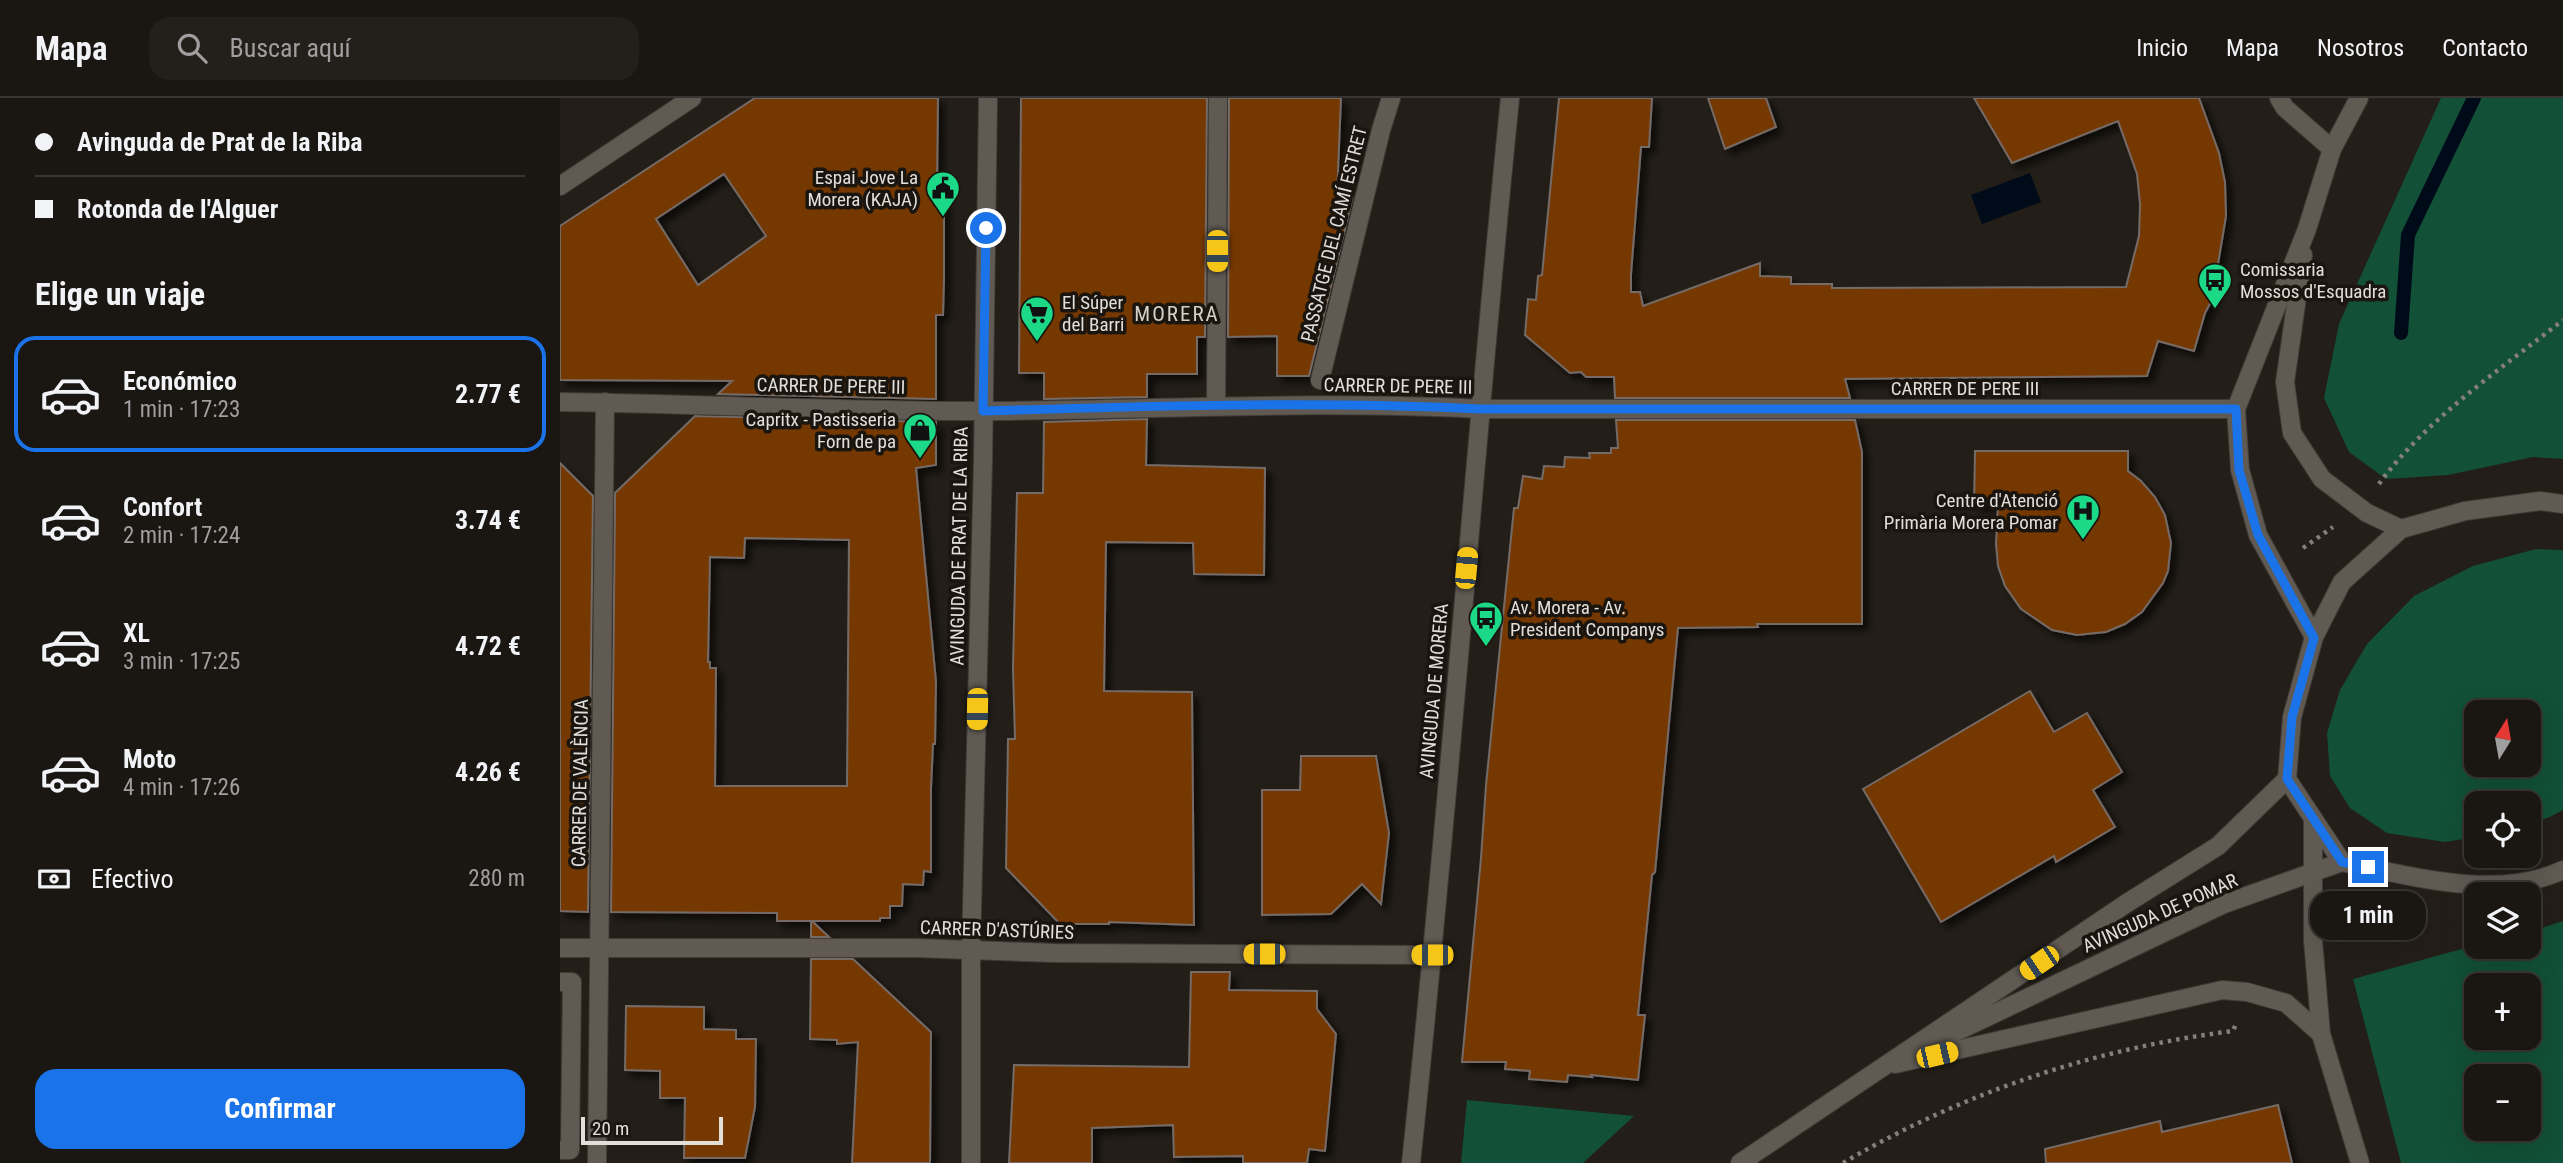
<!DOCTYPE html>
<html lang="es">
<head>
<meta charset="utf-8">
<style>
  :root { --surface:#1a1612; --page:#231f1b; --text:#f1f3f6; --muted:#9f9f9f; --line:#383532; --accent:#1a73e8 }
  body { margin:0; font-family:"Roboto Condensed",sans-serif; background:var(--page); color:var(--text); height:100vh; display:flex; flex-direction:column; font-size:26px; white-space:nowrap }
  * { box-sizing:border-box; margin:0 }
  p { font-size:23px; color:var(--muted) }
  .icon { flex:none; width:38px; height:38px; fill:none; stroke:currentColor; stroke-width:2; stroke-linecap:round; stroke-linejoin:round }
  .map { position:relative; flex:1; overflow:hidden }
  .panel { display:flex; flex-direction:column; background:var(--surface); width:560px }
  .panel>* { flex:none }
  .guide { display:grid; align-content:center; height:154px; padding:0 35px; background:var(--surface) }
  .needle { width:46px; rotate:11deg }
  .buttons { position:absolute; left:1904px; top:602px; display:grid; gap:14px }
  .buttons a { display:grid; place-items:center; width:77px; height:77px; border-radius:14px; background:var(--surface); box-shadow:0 7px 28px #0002,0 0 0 2px var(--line); font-size:35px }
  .scale { position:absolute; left:21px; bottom:18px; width:142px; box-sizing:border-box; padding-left:7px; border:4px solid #e2deda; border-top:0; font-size:19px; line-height:24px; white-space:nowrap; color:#e2deda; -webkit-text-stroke:5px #1a150f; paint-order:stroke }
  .end { position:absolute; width:32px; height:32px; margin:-16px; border:9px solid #1a73e8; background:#fff; box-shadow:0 0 0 4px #fff }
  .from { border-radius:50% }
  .bubble { position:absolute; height:49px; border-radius:21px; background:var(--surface); box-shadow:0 7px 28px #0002,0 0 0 2px var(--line); font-size:23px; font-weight:700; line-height:49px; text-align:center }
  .car { position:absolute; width:21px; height:42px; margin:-21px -10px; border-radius:9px; box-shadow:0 0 5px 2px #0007; background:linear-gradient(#f5c518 24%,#345 0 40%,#f5c518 0 76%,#345 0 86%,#f5c518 0) }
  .guide b { display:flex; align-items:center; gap:24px; height:66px; font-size:26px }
  .guide b+b { border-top:2px solid var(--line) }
  .guide i { width:18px; height:18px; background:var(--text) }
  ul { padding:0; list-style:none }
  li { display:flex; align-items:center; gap:21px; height:116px; margin:0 14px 10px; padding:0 21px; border:4px solid transparent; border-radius:21px }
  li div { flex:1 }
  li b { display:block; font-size:26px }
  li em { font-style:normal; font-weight:700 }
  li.selected { border-color:var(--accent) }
  li>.icon { width:63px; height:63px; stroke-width:1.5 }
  h2 { padding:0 35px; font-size:32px; line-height:84px }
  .pay { display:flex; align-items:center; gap:18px; height:77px; padding:0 35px; font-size:26px }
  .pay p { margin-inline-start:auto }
  .action { display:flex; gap:14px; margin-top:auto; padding:14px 35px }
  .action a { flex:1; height:80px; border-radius:21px; background:var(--accent); color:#fff; font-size:28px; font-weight:700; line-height:80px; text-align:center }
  header { display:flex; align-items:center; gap:42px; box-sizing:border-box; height:98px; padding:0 35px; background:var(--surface); border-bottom:2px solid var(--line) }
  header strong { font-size:33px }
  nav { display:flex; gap:38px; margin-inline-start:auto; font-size:24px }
  .search { width:490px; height:63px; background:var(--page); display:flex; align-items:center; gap:18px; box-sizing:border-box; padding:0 24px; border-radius:21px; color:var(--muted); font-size:26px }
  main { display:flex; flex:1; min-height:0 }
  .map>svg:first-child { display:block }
</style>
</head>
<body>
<header>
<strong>Mapa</strong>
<div class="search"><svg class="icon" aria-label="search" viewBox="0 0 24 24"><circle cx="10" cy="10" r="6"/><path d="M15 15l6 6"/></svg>Buscar aquí</div>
<nav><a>Inicio</a><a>Mapa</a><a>Nosotros</a><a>Contacto</a></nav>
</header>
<main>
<section class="panel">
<div class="guide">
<b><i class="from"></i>Avinguda de Prat de la Riba</b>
<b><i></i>Rotonda de l'Alguer</b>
</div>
<h2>Elige un viaje</h2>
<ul>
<li class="selected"><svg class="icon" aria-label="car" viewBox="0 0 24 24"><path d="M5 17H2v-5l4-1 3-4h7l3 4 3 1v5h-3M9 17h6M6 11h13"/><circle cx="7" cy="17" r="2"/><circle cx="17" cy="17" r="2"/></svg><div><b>Económico</b><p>1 min · 17:23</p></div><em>2.77 €</em></li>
<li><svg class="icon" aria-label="car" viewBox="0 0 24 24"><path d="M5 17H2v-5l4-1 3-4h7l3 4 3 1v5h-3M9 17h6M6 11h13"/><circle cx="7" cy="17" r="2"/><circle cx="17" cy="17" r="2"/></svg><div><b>Confort</b><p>2 min · 17:24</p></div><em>3.74 €</em></li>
<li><svg class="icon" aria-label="car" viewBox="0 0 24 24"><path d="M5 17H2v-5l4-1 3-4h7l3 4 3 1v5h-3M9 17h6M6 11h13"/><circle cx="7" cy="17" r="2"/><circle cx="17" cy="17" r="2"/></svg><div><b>XL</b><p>3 min · 17:25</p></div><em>4.72 €</em></li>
<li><svg class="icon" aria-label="car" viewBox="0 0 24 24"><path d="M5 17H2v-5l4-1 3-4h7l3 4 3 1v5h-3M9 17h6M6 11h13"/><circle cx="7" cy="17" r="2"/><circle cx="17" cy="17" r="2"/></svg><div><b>Moto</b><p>4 min · 17:26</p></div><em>4.26 €</em></li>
</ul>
<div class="pay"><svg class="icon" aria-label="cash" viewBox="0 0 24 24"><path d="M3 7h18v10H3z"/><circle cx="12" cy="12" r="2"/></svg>Efectivo<p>280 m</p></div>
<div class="action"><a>Confirmar</a></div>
</section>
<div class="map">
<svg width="2003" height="1065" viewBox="0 0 2003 1065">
  <defs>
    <filter id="shadow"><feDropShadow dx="6" dy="6" stdDeviation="3.5" flood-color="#0009"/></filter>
  </defs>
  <rect width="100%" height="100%" fill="#231e18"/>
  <!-- green -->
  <g fill="#125037" fill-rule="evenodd">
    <polygon points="1881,0 2003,0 2003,361 1973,359 1888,377 1826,381 1789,354 1764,300 1779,226"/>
    <path d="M1976,451l27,1v260l-13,7 -21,7v-21h-53v34l-31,5 -58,-9 -37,-25 -20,-32 -3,-43 13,-43 27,-46 47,-48 59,-30zM1916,614h53v53h-53z"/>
    <path d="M2003,823v242h-162l-48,-184 123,-34 53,2v-15zM1916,887h53v53h-53zM1916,978h53v53h-53z"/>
    <polygon points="907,1002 1074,1018 1023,1065 901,1065"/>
  </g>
  <!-- water -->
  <polygon fill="#000b1a" points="1470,75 1481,104 1422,126 1411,97"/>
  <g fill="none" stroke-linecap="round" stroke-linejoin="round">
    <!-- stream -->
    <polyline stroke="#000b1a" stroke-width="14" points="1841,235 1848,137 1914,0"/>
  </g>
  <!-- building -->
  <g fill="#753906" stroke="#746b66" stroke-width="2" fill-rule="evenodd" filter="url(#shadow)">
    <path d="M195,0h183l-1,92 7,1v89l-1,35h-7v84l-218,-5 14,-13 -172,-1v-154zM164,76l42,62 -68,49 -42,-66z"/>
    <polygon points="461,0 647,0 645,239 637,239 637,276 587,276 587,299 484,301 484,275 459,275"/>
    <polygon points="669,0 781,0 777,98 793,98 749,278 717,278 717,238 668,239"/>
    <polygon points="999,0 1092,0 1089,49 1081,49 1071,176 1071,194 1080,194 1083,208 1200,165 1200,178 1231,179 1231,186 1272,186 1272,190 1566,189 1579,138 1580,106 1577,76 1558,23 1452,65 1414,0 1639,0 1659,55 1665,84 1666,118 1652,202 1645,215 1634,253 1598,243 1587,278 1285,281 1290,300 1055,300 1054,279 1026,279 1021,274 1010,275 965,237 968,201 976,202 978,178 982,177"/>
    <polygon points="1148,0 1206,0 1216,29 1165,51"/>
    <path d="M135,318l241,6v43l-20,3 20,214 -1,62h-2l-2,44v84l-7,-1 -1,14 -20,-1 -1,22h-12v12h-10v3h-68l17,16h-18v-16h-34v-8l-166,-1 4,-419zM185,440l104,2 -2,246h-132l1,-118h-6v-6h-2l2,-105 34,1z"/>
    <polygon points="587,321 586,367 705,370 704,477 634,476 633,445 546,444 544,593 632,594 634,827 549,824 549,826 500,826 446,770 448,641 455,641 453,570 457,395 483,395 484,324"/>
    <polygon points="1056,322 1295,322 1302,354 1302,526 1197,526 1198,529 1118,530 1095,774 1092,777 1078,917 1085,917 1078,982 1031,977 1032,979 1008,977 1007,984 969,981 970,973 945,971 946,964 902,964 921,760 926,687 954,410 958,410 963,378 982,381 984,368 1004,369 1005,359 1030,360 1029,355 1051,355 1051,350 1058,350"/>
    <polygon points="1415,353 1568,353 1568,373 1581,383 1595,399 1605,417 1611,445 1608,473 1603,485 1582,514 1565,526 1546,534 1517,537 1492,532 1461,511 1445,488 1438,468 1436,446 1438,407 1414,407"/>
    <polygon points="0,365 33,398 28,814 0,813"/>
    <polygon points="1470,593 1494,634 1527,615 1562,674 1533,692 1555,729 1496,764 1494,758 1381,824 1303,691"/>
    <polygon points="741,658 816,658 829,735 821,806 802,786 771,816 702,817 702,692 740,692"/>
    <polygon points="251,861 293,861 371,934 370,1065 292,1065 298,944 277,946 277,942 250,941"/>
    <polygon points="631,874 670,874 669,892 757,893 757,911 776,936 765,1053 749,1051 747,1065 683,1065 683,1058 614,1059 613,1027 532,1030 532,1065 449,1065 454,967 629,969"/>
    <polygon points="66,908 144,909 144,931 176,932 176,941 196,941 195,1009 185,1060 124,1060 125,1000 100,1000 100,973 65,972"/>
    <polygon points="1718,1007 1732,1065 1486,1065 1485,1051 1600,1023 1602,1034"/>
  </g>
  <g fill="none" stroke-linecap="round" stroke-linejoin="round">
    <!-- minor casing -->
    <g stroke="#403b37" stroke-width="20">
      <g id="minor">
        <polyline points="1719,0 1725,10 1772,51"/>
        <polyline points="0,88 132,0"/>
        <polyline points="1743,157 1725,284 1732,335 1762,381 1807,415 1841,431"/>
        <polyline points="760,282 821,32 831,0"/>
        <path d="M0,304c141,2 282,9 423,9 166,-1 331,-11 497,-2h756"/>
        <polyline points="656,307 658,0"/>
        <path d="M2003,406l-23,-3 -75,10 -64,18 -59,53 -28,55 -22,80 -5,62 55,83c69,14 155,39 221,8"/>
        <polyline points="1754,539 1698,437 1680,372 1676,311 1747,131 1772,51 1799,0"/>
        <polyline points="1753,723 1753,842 1761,936 1800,1065"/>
        <polyline points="0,850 356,850 494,855 872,857"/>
        <polyline points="0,884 12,884 10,1052 0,1052"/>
        <polyline points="1379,942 1664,806 1782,764"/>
        <polyline points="1335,966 1662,892 1687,894 1726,905 1761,936"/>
        <polyline points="37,1065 45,304"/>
        <polyline points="411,1065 411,852 423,364 428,0"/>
        <path d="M851,1065c38,-354 63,-710 99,-1065"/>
        <polyline points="1180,1065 1567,805 1658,748 1727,681"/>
      </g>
    </g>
    <!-- path -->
    <g stroke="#847f7a" stroke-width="4.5" stroke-dasharray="3.5 5" stroke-linecap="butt">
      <path d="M1819,386c45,-63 123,-116 184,-164"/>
      <polyline points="1743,450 1773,429"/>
      <path d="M1283,1065c119,-70 253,-115 390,-132l3,-7"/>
    </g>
    <!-- minor -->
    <use href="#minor" stroke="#605a53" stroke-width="18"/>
  </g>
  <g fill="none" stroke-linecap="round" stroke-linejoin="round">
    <!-- route -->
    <path stroke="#1a73e8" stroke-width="9" d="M426,130l-3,183c165,-5 331,-10 497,-2h756l3,61 19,65 56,103 -22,79 -5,62 55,83 26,5"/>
  </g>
  <!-- icons -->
  <defs>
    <g id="civic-pin" transform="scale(1.75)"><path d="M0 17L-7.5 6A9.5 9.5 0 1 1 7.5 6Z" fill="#1cd988" stroke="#1a150f"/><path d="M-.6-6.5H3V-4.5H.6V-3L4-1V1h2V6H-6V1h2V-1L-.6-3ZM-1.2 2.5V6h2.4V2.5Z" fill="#111"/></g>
    <g id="bus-pin" transform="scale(1.75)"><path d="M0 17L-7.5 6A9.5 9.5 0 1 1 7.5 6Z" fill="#1cd988" stroke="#1a150f"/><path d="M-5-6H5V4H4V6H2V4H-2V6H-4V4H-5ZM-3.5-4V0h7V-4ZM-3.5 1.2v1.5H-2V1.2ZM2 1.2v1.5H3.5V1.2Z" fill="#111"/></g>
    <g id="supermarket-pin" transform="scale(1.75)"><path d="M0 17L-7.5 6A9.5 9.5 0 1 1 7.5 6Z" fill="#1cd988" stroke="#1a150f"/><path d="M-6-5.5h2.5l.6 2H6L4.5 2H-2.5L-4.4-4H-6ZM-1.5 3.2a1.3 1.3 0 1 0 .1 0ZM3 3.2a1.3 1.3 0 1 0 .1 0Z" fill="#111"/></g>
    <g id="shop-pin" transform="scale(1.75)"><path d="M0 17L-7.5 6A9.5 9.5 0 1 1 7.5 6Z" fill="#1cd988" stroke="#1a150f"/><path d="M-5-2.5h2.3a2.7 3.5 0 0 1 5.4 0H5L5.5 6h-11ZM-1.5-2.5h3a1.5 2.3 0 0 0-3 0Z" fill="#111"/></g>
    <g id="hospital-pin" transform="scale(1.75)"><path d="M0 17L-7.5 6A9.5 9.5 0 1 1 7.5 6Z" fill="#1cd988" stroke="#1a150f"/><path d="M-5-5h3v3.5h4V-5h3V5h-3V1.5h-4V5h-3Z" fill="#111"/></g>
  </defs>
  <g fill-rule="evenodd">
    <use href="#civic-pin" x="383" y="90"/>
    <use href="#bus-pin" x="1655" y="182"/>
    <use href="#supermarket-pin" x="477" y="215"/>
    <use href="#shop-pin" x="360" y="332"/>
    <use href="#hospital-pin" x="1523" y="413"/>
    <use href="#bus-pin" x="926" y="520"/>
  </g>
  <g text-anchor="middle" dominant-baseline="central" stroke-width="7" stroke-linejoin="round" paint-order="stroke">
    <!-- poi labels -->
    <g font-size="19" fill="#e2deda" stroke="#1a150f" text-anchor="end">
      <text x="358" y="79">Espai Jove La<tspan x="358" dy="22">Morera (KAJA)</tspan></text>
      <text x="1680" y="171" text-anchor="start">Comissaria<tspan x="1680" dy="22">Mossos d'Esquadra</tspan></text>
      <text x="502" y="204" text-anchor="start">El Súper<tspan x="502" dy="22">del Barri</tspan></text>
      <text x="336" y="321">Capritx - Pastisseria<tspan x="336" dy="22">Forn de pa</tspan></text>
      <text x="1498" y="402">Centre d'Atenció<tspan x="1498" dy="22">Primària Morera Pomar</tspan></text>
      <text x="950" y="509" text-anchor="start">Av. Morera - Av.<tspan x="950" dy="22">President Companys</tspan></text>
    </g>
    <!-- street labels -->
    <g font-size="19" fill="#e2deda" stroke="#1a150f">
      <text transform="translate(774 136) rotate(-76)">PASSATGE DEL CAMÍ ESTRET</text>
      <text transform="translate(271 288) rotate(1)">CARRER DE PERE III</text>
      <text transform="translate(838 288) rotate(1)">CARRER DE PERE III</text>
      <text x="1405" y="290">CARRER DE PERE III</text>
      <text transform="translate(399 448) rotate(-89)">AVINGUDA DE PRAT DE LA RIBA</text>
      <text transform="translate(874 593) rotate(-85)">AVINGUDA DE MORERA</text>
      <text transform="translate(20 685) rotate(-89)">CARRER DE VALÈNCIA</text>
      <text transform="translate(1600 815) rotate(-24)">AVINGUDA DE POMAR</text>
      <text transform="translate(437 832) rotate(2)">CARRER D'ASTÚRIES</text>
    </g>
    <!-- neighbourhood labels -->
    <g font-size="21" letter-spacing="2" fill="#d6d0c7" stroke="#1a150f">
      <text x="617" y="216">MORERA</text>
    </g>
  </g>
</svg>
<div class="buttons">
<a><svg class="needle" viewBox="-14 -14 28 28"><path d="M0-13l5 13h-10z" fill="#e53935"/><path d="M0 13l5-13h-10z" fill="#9f9f9f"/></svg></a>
<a><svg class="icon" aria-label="locate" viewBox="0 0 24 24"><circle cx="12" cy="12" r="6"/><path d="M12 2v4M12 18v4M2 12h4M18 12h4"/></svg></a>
<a><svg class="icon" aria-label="layers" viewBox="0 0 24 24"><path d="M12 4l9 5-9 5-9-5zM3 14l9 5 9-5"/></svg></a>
<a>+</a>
<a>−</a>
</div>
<div class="scale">20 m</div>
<i class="end from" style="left:426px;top:130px"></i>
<i class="end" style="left:1808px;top:769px"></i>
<div class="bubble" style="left:1750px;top:793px;width:116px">1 min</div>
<i class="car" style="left:657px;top:153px;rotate:180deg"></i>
<i class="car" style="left:906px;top:470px;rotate:5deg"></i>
<i class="car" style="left:417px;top:611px;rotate:181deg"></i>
<i class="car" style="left:704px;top:856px;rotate:270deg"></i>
<i class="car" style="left:872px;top:857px;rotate:270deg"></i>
<i class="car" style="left:1479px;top:865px;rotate:236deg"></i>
<i class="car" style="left:1377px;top:957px;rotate:77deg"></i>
</div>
</main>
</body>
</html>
